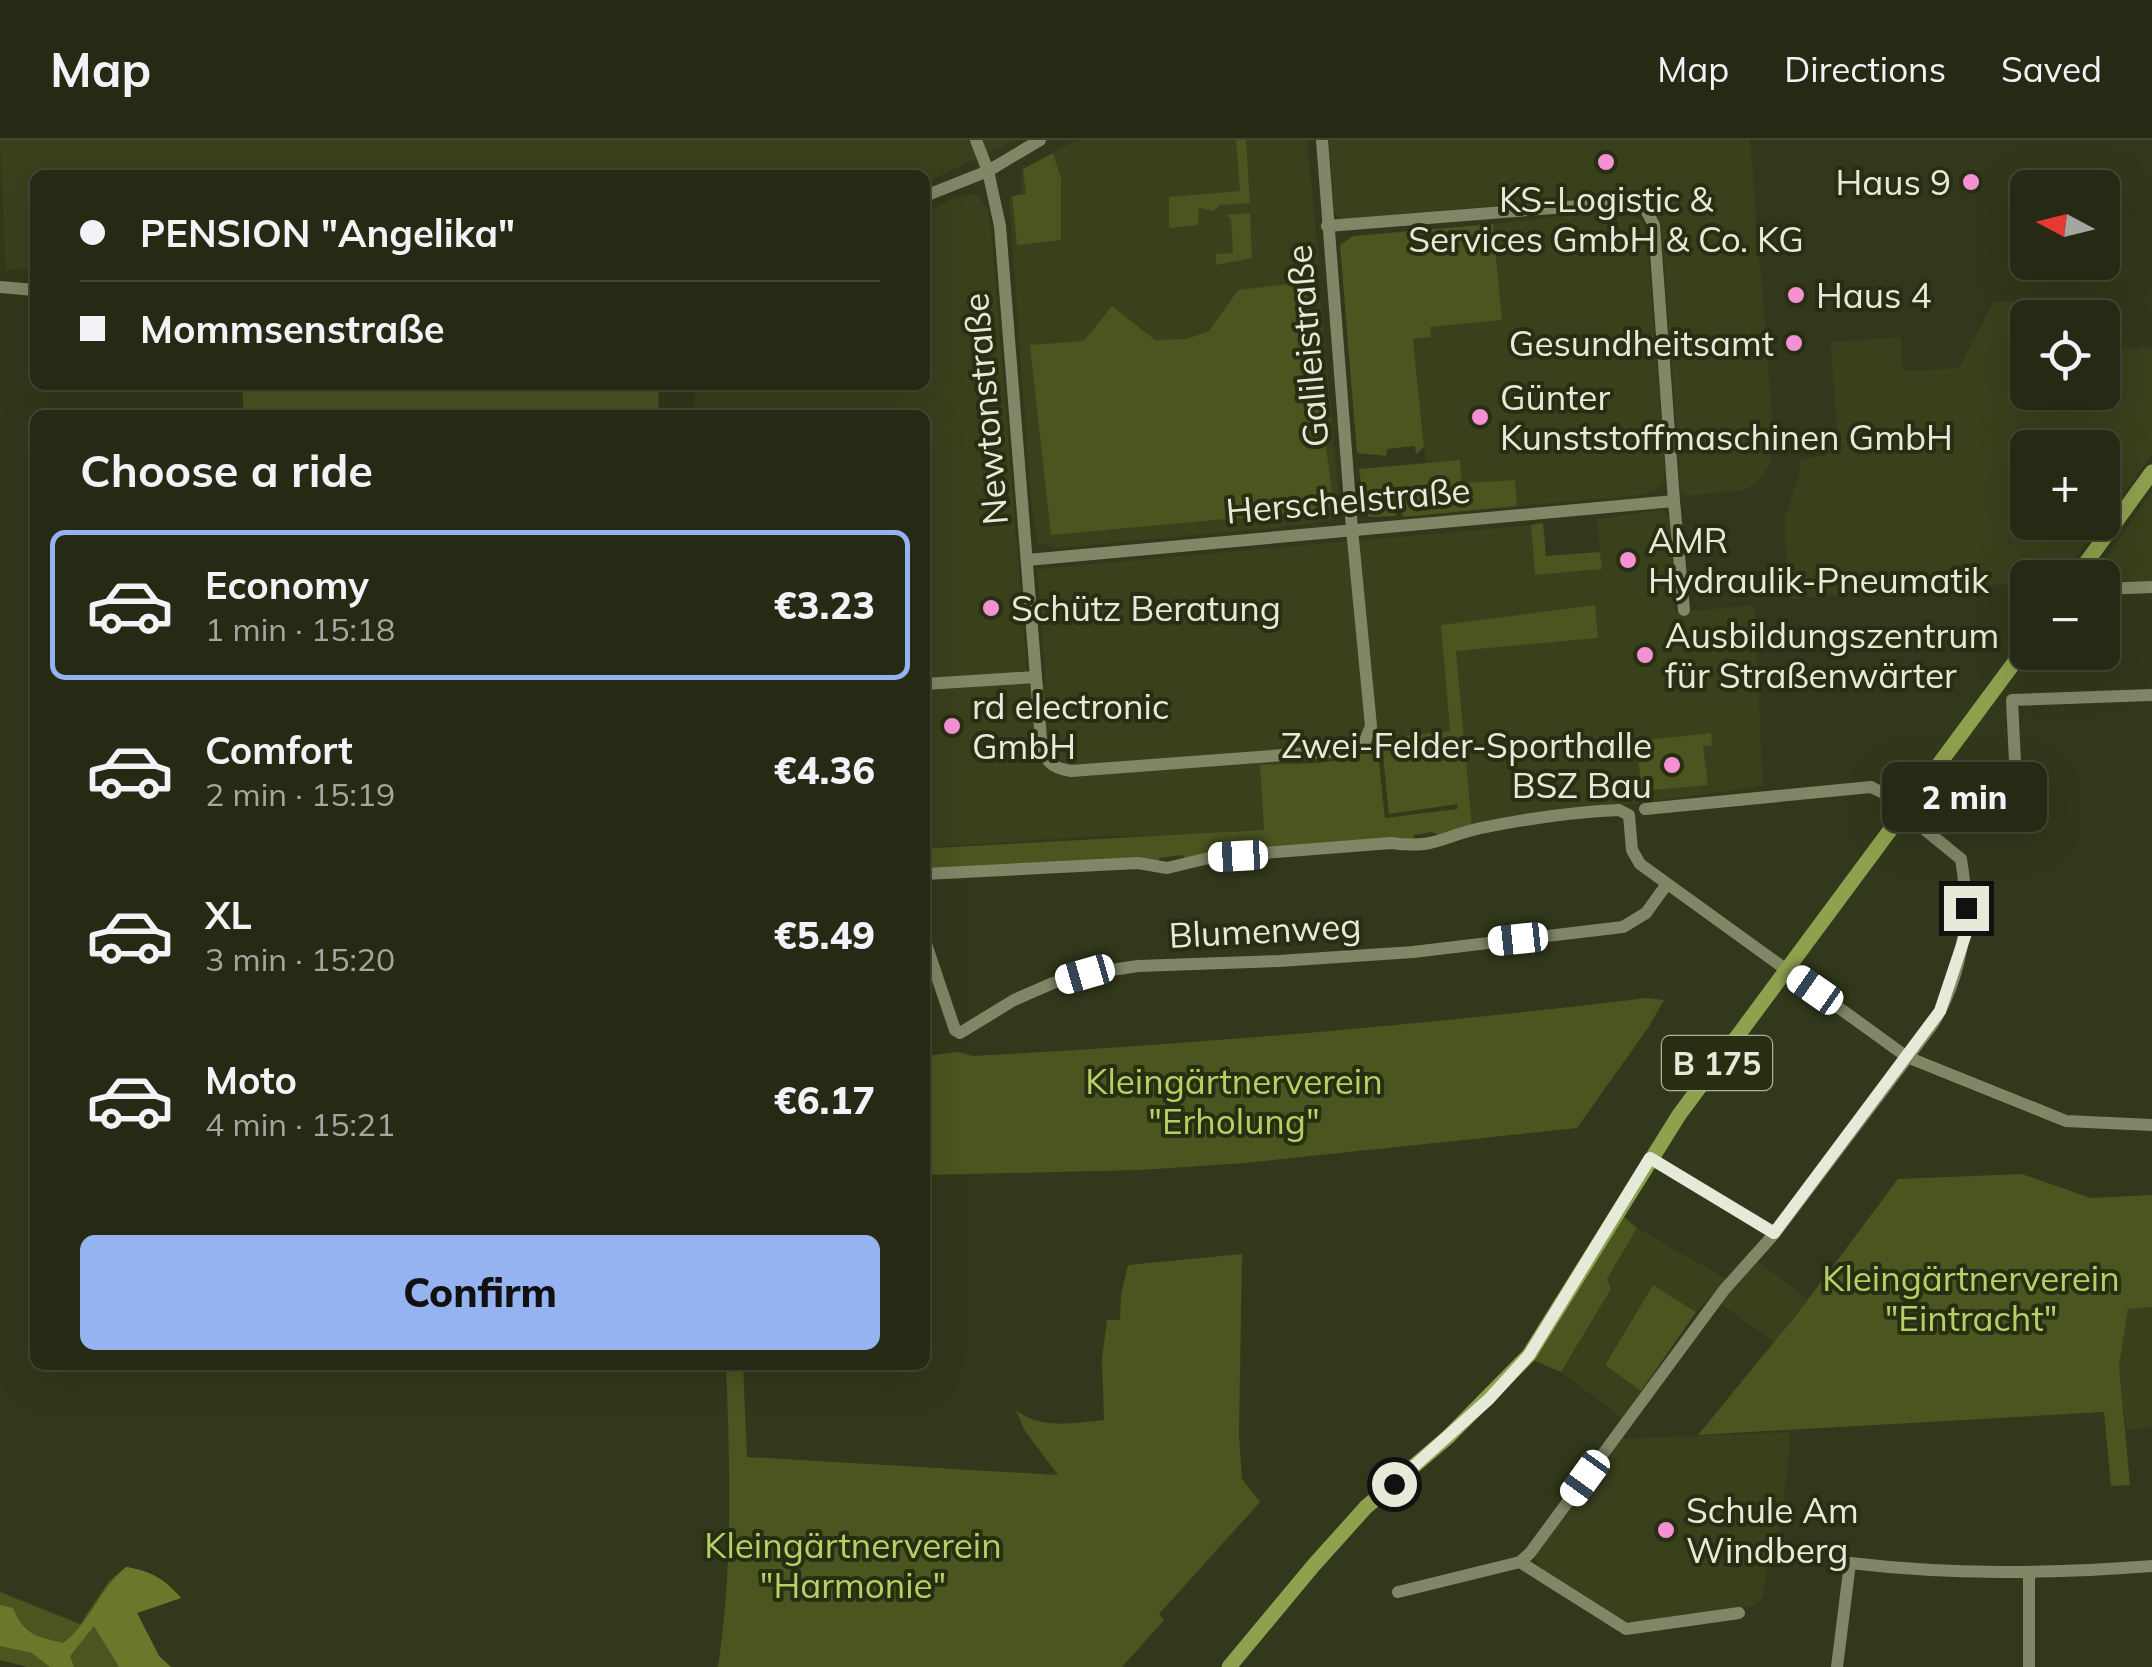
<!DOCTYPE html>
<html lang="en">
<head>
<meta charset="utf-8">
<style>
  :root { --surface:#262a14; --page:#2e321d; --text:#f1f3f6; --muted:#a4a7a0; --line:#424634; --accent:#95b2f1 }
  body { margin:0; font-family:Mulish,sans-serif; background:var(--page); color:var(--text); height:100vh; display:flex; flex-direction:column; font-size:38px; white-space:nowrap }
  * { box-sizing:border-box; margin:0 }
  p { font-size:32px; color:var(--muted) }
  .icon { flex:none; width:55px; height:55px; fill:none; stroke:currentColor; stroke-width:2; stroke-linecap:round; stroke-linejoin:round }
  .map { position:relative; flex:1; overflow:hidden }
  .sheet { position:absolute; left:30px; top:270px; width:900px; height:960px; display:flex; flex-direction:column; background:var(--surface); border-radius:15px; box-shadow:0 10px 40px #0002,0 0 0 2px var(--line) }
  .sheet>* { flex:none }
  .top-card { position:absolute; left:30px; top:30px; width:900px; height:220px; border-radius:15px; box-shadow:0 10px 40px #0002,0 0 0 2px var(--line); display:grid; align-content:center; height:220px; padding:0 50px; background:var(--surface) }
  .needle { width:65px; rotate:277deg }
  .controls { position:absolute; left:2010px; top:30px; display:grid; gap:20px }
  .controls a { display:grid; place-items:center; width:110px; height:110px; border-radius:15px; background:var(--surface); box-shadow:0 10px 40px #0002,0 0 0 2px var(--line); font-size:50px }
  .end { position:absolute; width:45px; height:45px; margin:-22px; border:12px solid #e6ead9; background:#111; box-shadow:0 0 0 5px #111 }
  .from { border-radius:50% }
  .bubble { position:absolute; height:70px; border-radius:15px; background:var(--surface); box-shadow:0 10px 40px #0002,0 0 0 2px var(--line); font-size:32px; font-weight:800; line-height:70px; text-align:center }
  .car { position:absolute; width:30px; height:60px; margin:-30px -15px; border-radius:12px; box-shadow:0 0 8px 2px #0007; background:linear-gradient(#fff 24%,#345 0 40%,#fff 0 76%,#345 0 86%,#fff 0) }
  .top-card b { display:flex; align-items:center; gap:35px; height:95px; font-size:38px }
  .top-card b+b { border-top:2px solid var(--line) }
  .top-card i { width:25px; height:25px; background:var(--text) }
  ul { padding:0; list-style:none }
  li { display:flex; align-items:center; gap:30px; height:150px; margin:0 20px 15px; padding:0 30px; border:5px solid transparent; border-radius:15px }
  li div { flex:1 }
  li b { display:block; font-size:38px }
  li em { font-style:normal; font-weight:800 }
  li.current { border-color:var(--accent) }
  li>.icon { width:90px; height:90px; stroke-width:1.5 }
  h2 { padding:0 50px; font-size:45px; line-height:120px }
  .button { display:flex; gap:20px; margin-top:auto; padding:20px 50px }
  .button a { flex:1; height:115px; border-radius:15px; background:var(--accent); color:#111; font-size:40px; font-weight:800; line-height:115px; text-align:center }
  header { display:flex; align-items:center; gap:60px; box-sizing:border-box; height:140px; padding:0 50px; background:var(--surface); border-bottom:2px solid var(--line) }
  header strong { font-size:48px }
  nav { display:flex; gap:55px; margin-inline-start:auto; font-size:35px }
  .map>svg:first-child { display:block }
</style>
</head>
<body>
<header>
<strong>Map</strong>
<nav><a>Map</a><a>Directions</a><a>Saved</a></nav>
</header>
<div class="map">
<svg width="2152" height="1527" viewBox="0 0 2152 1527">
  <rect width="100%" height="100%" fill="#32381b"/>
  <!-- built -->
  <g fill="#39401c">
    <polygon points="0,0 1016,0 925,43 925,35 35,35 35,128 6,130"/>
    <polygon points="1077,0 1307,0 1319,125 1312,132 1305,133 1305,149 1313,150 1321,161 1340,367 1332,379 1304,385 1055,408 1038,403 1030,352 1009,57 1022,55 1021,30"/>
    <polygon points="1329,0 1750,0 1773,285 1770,324 1762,336 1746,350 1687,356 1681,351 1661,83 1654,69 1641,59 1630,54 1616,55 1342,79 1334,71"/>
    <polygon points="976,54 987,68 991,86 1027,532 925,539 925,275 695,275 695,245 925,245 925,72 959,56"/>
    <polygon points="1617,70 1631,73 1642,81 1647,97 1665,328 1663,342 1654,351 1642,355 1517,366 1515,340 1462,343 1460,320 1426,323 1413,199 1430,197 1430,187 1502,180 1493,84"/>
    <polygon points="1993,162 2085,162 2086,177 2028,178 2028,252 2102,252 2103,209 2152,208 2152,315 2103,381 2102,308 2028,308 2028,382 2102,383 2061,437 2028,438 2027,443 1789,459 1784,379 1800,332 1800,320 1826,315 1826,298 1837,296 1831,202 1901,197 1903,231 1959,228"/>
    <polygon points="2152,351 2152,441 2103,443 2102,438 2092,437"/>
    <polygon points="1663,370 1670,378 1676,473 1754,465 1763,646 1472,686 1456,510 1598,498 1595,465 1442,485 1450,592 1376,596 1366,611 1346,619 1261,625 1265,690 1175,697 1101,696 934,707 932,704 925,640 925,550 1046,543 1037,429 1531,385 1536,435 1601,429 1597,379"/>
    <polygon points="1637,1088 1737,1145 1757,1121 1808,1159 1774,1202 1710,1156 1696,1172 1653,1145 1605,1224 1641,1251 1622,1278 1561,1232 1611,1149 1607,1139"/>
    <polygon points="2152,1167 2152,1288 2126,1290 2119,1226 2125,1176 2128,1168"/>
    <polygon points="1789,1292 1790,1307 1779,1399 1770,1406 1763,1456 1755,1466 1628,1482 1537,1428 1535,1414 1621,1299"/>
  </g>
  <!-- green -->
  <g fill="#4a5520">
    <polygon points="1236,0 1246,0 1250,63 1220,65 1213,71 1199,68 1198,85 1169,88 1169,57 1240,51"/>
    <polygon points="1053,13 1061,38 1061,100 1017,105 1012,56 1026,54 1023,29"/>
    <polygon points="1250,73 1252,118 1216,125 1216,114 1233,113 1231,79 1226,75"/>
    <polygon points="1493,84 1502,180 1430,187 1431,197 1413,199 1424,307 1416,314 1415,306 1387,309 1386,316 1357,313 1340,105 1353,96"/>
    <polygon points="1305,142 1334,369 1051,395 1030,205 1084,201 1112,166 1155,200 1187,199 1209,191 1238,150"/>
    <polygon points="242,245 659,245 658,275 244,275"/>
    <polygon points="1460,320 1462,343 1515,340 1517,366 1403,377 1401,369 1396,370 1396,376 1369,377 1364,370 1359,329"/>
    <polygon points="1543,383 1546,416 1600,412 1602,429 1535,435 1531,385"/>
    <path d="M1595,465l3,33 -142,13 16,175 -30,11 -10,-5 -18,3v8l-228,18 -3,-6 -24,3v7l-234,5v-69l5,44 4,3 330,-18 -4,-65c37,-3 95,5 116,-29l9,82 72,-9 1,-5 -69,10 -8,-76 69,-7 -9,-106z"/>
    <polygon points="1711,593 1712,605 1703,606 1708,645 1641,651 1637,601"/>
    <path d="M1647,858l17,2 -16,28 -71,100 -332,35 -105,7 -215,5v-119l33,-4 15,4c225,-12 450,-31 674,-58z"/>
    <polygon points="2022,1034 2091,1058 2152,1055 2152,1167 2128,1169 2119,1226 2130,1345 2111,1346 2104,1272 1698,1295 1797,1174 1898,1039"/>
    <polygon points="1622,1075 1637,1088 1607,1139 1611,1149 1561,1232 1533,1220"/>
    <path d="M1242,1114l-3,181 3,44 18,23 -101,112 5,6 -42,47h-404c15,-100 12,-201 8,-302h17l4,92 311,18 -33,-44 -9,-21c24,20 59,13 88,10l-2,-61 5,-39h13l1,-26 7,-29z"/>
    <polygon points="1653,1145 1696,1172 1641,1251 1605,1225"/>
    <path d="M126,1427c25,4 39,12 55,31l-44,15 22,43 12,11h-144l-27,-7v-68l80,32 29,-43z"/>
  </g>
  <!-- forest -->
  <path fill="#69782a" d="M126,1427c25,4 39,12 55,31l-44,15 22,43 12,11h-52l-25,-41 -24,30 4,11h-24l-18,-14 -32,-7v-41l13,3c12,28 23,28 50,35 26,-18 35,-53 63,-76z"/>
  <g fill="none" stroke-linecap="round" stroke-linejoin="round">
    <!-- minor -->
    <g stroke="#7f8767" stroke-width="12">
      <path d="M976,0l12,31 12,55 41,514c4,21 9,28 30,31l280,-21 14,-9 6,-15 -19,-197 -30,-389"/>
      <polyline points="925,56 988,31 1040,0"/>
      <polyline points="0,147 35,150"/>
      <polyline points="1674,361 1684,470"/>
      <polyline points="1027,420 1674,361 1654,85 1645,68 1627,63 1604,64 1327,86"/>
      <polyline points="2102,449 2152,447"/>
      <polyline points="925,544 1036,537"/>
      <polyline points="2015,622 2012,560 2152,555"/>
      <polyline points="1645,669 1871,647 1907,665"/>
      <path d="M925,734l213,-11 29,5 46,-11 178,-14c45,6 49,-6 90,-15 44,-9 92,-16 138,-18l10,5 3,35 8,14 267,193 159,64 86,4"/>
      <polyline points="925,801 955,890 960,893 1014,860 1053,843 1085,834 1138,826 1279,821 1413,812 1623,787 1646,773 1667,744"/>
      <polyline points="1650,1018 1775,1093"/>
      <polyline points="1520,1422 1626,1489 1739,1473"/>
      <path d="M1398,1452l122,-30 10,-9 194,-263 51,-57 158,-209c30,-51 38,-108 28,-165l-59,-48"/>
      <path d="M1837,1527l13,-104c103,12 198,11 302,3"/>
      <polyline points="2029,1527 2029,1433"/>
    </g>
    <!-- major -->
    <g stroke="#8fa04e" stroke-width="15">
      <polyline points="2075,438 2152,332"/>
      <polyline points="1229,1527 1313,1426 1366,1367 1448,1297 1529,1215 1679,975 2028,504"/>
    </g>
  </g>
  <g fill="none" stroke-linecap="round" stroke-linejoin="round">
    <!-- route -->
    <polyline stroke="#e6ead9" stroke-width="12" points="1394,1344 1489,1259 1529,1215 1650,1018 1774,1093 1940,871 1966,793 1966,768"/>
  </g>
  <!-- markers -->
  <g fill="#f491d3" stroke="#282e11" stroke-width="4">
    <circle cx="1606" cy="22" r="10"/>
    <circle cx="1971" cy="42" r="10"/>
    <circle cx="1796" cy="155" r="10"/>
    <circle cx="1794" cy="203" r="10"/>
    <circle cx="1480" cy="277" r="10"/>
    <circle cx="1628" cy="420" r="10"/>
    <circle cx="991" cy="468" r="10"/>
    <circle cx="1645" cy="515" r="10"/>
    <circle cx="952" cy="586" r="10"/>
    <circle cx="1672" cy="625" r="10"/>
    <circle cx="1666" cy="1390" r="10"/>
  </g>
  <g text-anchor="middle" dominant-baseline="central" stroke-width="8" stroke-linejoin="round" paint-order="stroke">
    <!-- shield labels -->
    <rect fill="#282e11" stroke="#adb29d" stroke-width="2.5" x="1662" y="896" width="110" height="54" rx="8"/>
    <g font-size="32" font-weight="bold" fill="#e6ead9">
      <text x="1717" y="923">B 175</text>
    </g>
    <!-- poi labels -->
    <g font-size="35" fill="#e6ead9" stroke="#282e11" text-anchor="start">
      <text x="1951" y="42" text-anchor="end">Haus 9</text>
      <text x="1606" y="59" text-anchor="middle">KS-Logistic &amp;<tspan x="1606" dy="40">Services GmbH &amp; Co. KG</tspan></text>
      <text x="1816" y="155">Haus 4</text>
      <text x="1774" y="203" text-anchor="end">Gesundheitsamt</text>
      <text x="1500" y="257">Günter<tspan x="1500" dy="40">Kunststoffmaschinen GmbH</tspan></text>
      <text x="1648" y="400">AMR<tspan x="1648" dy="40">Hydraulik-Pneumatik</tspan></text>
      <text x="1011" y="468">Schütz Beratung</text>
      <text x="1665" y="495">Ausbildungszentrum<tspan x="1665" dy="40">für Straßenwärter</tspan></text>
      <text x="972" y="566">rd electronic<tspan x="972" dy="40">GmbH</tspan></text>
      <text x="1652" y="605" text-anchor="end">Zwei-Felder-Sporthalle<tspan x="1652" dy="40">BSZ Bau</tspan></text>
      <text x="1686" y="1370">Schule Am<tspan x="1686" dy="40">Windberg</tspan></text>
    </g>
    <!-- street labels -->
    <g font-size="35" fill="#e6ead9" stroke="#282e11">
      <text transform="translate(1307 206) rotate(-95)">Galileistraße</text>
      <text transform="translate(985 269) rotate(-95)">Newtonstraße</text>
      <text transform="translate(1348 360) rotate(-5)">Herschelstraße</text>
      <text transform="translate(1265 790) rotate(-3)">Blumenweg</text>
    </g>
    <!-- park labels -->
    <g font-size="35" fill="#b8cf65" stroke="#282e11">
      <text x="1234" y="941">Kleingärtnerverein<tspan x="1234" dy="40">"Erholung"</tspan></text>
      <text x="1971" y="1138">Kleingärtnerverein<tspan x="1971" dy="40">"Eintracht"</tspan></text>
      <text x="853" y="1405">Kleingärtnerverein<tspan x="853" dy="40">"Harmonie"</tspan></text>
    </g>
  </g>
</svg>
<div class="controls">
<a><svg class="needle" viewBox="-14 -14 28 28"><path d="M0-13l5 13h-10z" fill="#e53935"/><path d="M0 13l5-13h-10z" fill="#a4a7a0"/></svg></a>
<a><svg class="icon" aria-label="locate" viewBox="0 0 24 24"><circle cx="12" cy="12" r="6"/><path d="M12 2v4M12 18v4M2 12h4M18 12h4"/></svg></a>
<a>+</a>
<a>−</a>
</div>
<i class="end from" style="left:1394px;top:1344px"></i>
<i class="end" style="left:1966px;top:768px"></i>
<div class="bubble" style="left:1882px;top:622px;width:165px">2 min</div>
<i class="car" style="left:1238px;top:716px;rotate:267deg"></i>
<i class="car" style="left:1518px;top:799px;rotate:264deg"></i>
<i class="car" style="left:1085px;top:834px;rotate:254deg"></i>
<i class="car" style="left:1815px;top:850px;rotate:305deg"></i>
<i class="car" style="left:1585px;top:1338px;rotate:216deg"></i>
<div class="top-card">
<b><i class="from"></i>PENSION &quot;Angelika&quot;</b>
<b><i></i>Mommsenstraße</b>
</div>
<section class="sheet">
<h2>Choose a ride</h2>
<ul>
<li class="current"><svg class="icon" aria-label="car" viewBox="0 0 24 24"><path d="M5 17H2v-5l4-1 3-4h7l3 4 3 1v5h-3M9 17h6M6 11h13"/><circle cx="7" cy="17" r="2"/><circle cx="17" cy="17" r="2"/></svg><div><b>Economy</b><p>1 min · 15:18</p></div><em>€3.23</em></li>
<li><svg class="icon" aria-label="car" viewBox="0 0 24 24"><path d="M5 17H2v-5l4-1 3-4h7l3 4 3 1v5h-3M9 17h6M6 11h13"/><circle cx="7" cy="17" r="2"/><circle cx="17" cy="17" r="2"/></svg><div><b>Comfort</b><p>2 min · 15:19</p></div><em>€4.36</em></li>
<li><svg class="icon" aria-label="car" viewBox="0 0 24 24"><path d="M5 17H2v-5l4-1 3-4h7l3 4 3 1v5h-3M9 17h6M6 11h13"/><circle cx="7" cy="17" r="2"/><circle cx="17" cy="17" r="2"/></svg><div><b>XL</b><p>3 min · 15:20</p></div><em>€5.49</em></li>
<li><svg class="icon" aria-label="car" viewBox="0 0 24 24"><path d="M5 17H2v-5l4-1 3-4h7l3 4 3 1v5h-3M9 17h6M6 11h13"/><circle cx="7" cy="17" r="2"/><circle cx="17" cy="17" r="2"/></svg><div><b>Moto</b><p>4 min · 15:21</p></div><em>€6.17</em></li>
</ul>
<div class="button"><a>Confirm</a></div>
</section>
</div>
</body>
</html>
